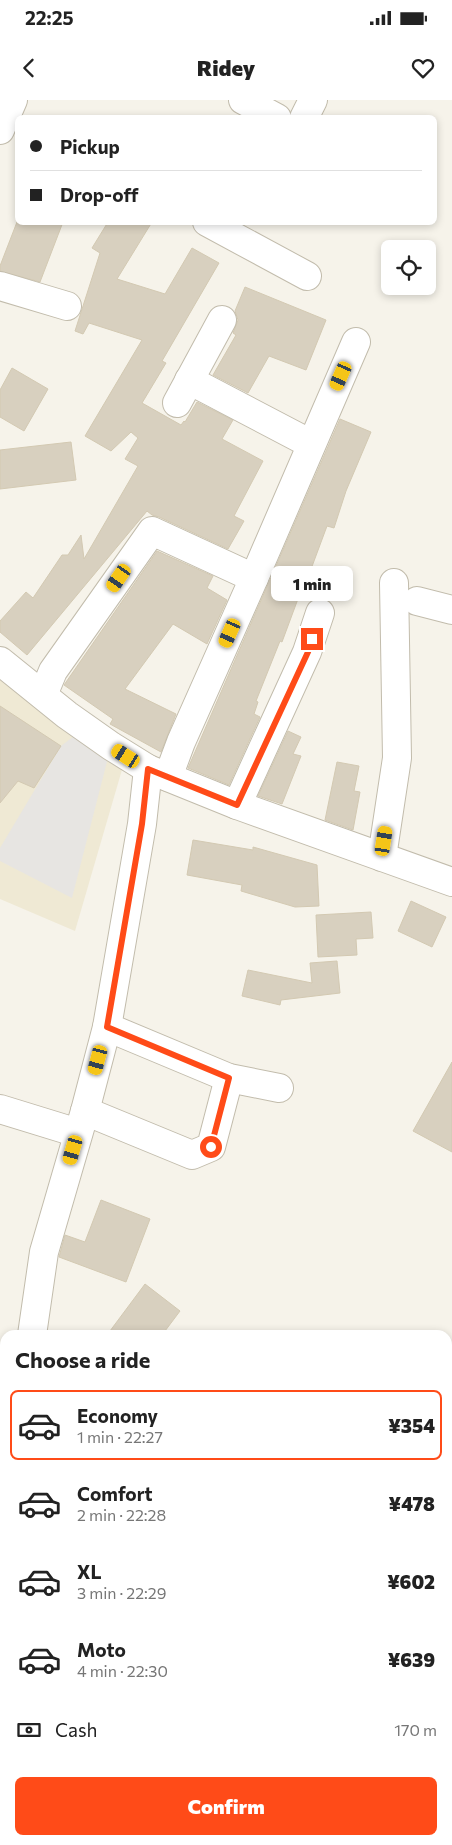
<!DOCTYPE html>
<html lang="en">
<head>
<meta charset="utf-8">
<style>
  :root { --surface:#fff; --page:#f2f2f2; --text:#222; --muted:#767676; --line:#e0e0e0; --accent:#ff4b18 }
  body { margin:0; font-family:Commissioner,sans-serif; background:var(--page); color:var(--text); height:100vh; display:flex; flex-direction:column; font-size:19px; white-space:nowrap }
  * { box-sizing:border-box; margin:0 }
  p { font-size:16px; color:var(--muted) }
  .icon { flex:none; width:28px; height:28px; fill:none; stroke:currentColor; stroke-width:2; stroke-linecap:round; stroke-linejoin:round }
  .map { position:relative; flex:1; overflow:hidden }
  .panel { position:absolute; left:0px; top:1230px; width:452px; height:515px; display:flex; flex-direction:column; background:var(--surface); border-radius:15px 15px 0 0; box-shadow:0 2px 8px #0003 }
  .panel>* { flex:none }
  .hud { position:absolute; left:15px; top:15px; width:422px; height:110px; border-radius:8px; box-shadow:0 2px 8px #0003; display:grid; align-content:center; height:110px; padding:0 15px; background:var(--surface) }
  .buttons { position:absolute; left:381px; top:140px; display:grid; gap:10px }
  .buttons a { display:grid; place-items:center; width:55px; height:55px; border-radius:8px; background:var(--surface); box-shadow:0 2px 8px #0003; font-size:25px }
  .end { position:absolute; width:22px; height:22px; margin:-11px; border:6px solid #ff4b18; background:#fff; box-shadow:0 0 0 2px #fff }
  .from { border-radius:50% }
  .bubble { position:absolute; height:35px; border-radius:8px; background:var(--surface); box-shadow:0 2px 8px #0003; font-size:16px; font-weight:800; line-height:35px; text-align:center }
  .car { position:absolute; width:15px; height:30px; margin:-15px -8px; border-radius:6px; box-shadow:0 0 4px 1px #0007; background:linear-gradient(#f5c518 24%,#345 0 40%,#f5c518 0 76%,#345 0 86%,#f5c518 0) }
  .hud b { display:flex; align-items:center; gap:18px; height:48px; font-size:19px }
  .hud b+b { border-top:1px solid var(--line) }
  .hud i { width:12px; height:12px; background:var(--text) }
  ul { padding:0; list-style:none }
  li { display:flex; align-items:center; gap:15px; height:70px; margin:0 10px 8px; padding:0 5px; border:2px solid transparent; border-radius:8px }
  li div { flex:1 }
  li b { display:block; font-size:19px }
  li em { font-style:normal; font-weight:800 }
  li.on { border-color:var(--accent) }
  li>.icon { width:45px; height:45px; stroke-width:1.5 }
  h2 { padding:0 15px; font-size:22px; line-height:60px }
  .pay { display:flex; align-items:center; gap:12px; height:55px; padding:0 15px; font-size:19px }
  .pay p { margin-inline-start:auto }
  .action { display:flex; gap:10px; margin-top:auto; padding:10px 15px }
  .action a { flex:1; height:58px; border-radius:8px; background:var(--accent); color:#fff; font-size:20px; font-weight:800; line-height:58px; text-align:center }
  .status { display:flex; justify-content:space-between; align-items:center; height:35px; padding:0 25px; background:var(--surface); direction:ltr }
  .status svg { height:14px; fill:currentColor }
  header { display:flex; justify-content:space-between; align-items:center; height:65px; padding:0 15px; background:var(--surface); font-size:22px; font-weight:800 }
  .map>svg:first-child { display:block }
</style>
</head>
<body>
<div class="status"><b>22:25</b><svg viewBox="0 0 49 12"><path d="M0 12V9h3v3zM5 12V6h3v6zM10 12V3h3v9zM15 12V0h3v12zM26 1h20v11H26zM47 4h2v5h-2z"/></svg></div>
<header><svg class="icon" aria-label="back" viewBox="0 0 24 24"><path d="M15 5l-7 7 7 7"/></svg>Ridey<svg class="icon" aria-label="heart" viewBox="0 0 24 24"><path d="M12 20l-8-8c-3-5 5-10 8-4 3-6 11-1 8 4z"/></svg></header>
<div class="map">
<svg width="452" height="1745" viewBox="0 0 452 1745">
  <rect width="100%" height="100%" fill="#f6f3ea"/>
  <!-- education -->
  <polygon fill="#efe9d4" points="0,576 126,656 75,831 0,799"/>
  <!-- parking -->
  <polygon fill="#e7e5e2" points="86,627 111,646 72,798 0,761 0,748 61,646"/>
  <!-- building -->
  <g fill="#d8d0bf" stroke="#d3c9b2">
    <polygon points="17,122 63,122 40,182 0,171 0,166"/>
    <polygon points="108,122 152,122 117,179 165,194 192,148 219,163 162,261 166,263 142,303 181,325 184,321 185,322 197,302 233,320 222,339 263,361 234,416 244,421 228,449 159,417 152,415 147,411 27,555 0,532 0,521 26,492 33,498 62,455 68,455 81,435 84,459 138,366 125,359 138,338 131,332 111,351 85,336 142,240 89,223 83,234 75,231 100,153 92,148"/>
    <polygon points="245,187 326,220 306,270 269,256 248,293 213,275 236,235 233,233 238,220 235,211"/>
    <polygon points="12,268 48,289 24,331 0,317 0,290"/>
    <polygon points="340,319 371,332 346,391 334,428 327,426 304,488 302,488 282,542 280,541 256,601 258,602 254,614 260,617 229,685 188,668"/>
    <polygon points="71,342 76,380 0,389 0,350"/>
    <polygon points="157,451 213,476 207,488 227,500 207,544 173,524 125,589 176,614 161,652 110,624 113,619 64,585"/>
    <polygon points="0,606 61,646 34,688 18,681 0,703"/>
    <polygon points="288,631 301,637 293,654 301,656 282,704 258,696"/>
    <polygon points="337,662 359,666 354,691 360,692 353,730 325,720"/>
    <polygon points="193,740 253,750 253,747 317,765 319,806 295,807 241,791 242,785 187,775"/>
    <polygon points="411,801 446,817 432,847 398,831"/>
    <polygon points="371,812 373,838 356,839 357,855 318,857 316,815"/>
    <polygon points="337,861 340,893 281,900 280,905 242,896 248,870 312,883 310,863"/>
    <polygon points="452,962 452,1052 413,1031"/>
    <polygon points="101,1100 150,1119 126,1182 59,1157 65,1135 85,1142"/>
    <polygon points="145,1184 180,1211 162,1235 107,1235"/>
  </g>
  <g fill="none" stroke-linecap="round" stroke-linejoin="round">
    <!-- minor casing -->
    <g stroke="#c2bcac" stroke-width="30">
      <g id="minor">
        <polyline points="243,0 277,18"/>
        <polyline points="304,18 313,0"/>
        <polyline points="0,30 13,0"/>
        <polyline points="207,122 307,176"/>
        <polyline points="0,186 67,206"/>
        <polyline points="189,280 311,344"/>
        <polyline points="177,303 222,220"/>
        <polyline points="417,501 452,510"/>
        <polyline points="0,561 67,615 111,646 148,669 237,705 452,782"/>
        <polyline points="43,595 53,571 152,431 254,478"/>
        <polyline points="168,677 181,642 254,478 356,242"/>
        <polyline points="237,705 307,552 320,513"/>
        <polyline points="382,757 397,658 394,483"/>
        <polyline points="107,927 229,978 279,988"/>
        <polyline points="0,1009 78,1033"/>
        <polyline points="85,1011 192,1055 211,1047 229,978"/>
        <polyline points="32,1235 44,1152 85,1011 107,927 142,724 148,669"/>
        <polyline points="0,1316 5,1300"/>
        <polyline points="448,1372 452,1376"/>
        <polyline points="0,1719 5,1723"/>
        <polyline points="27,1740 34,1745"/>
        <polyline points="108,1745 112,1740"/>
      </g>
    </g>
    <!-- minor -->
    <use href="#minor" stroke="#fff" stroke-width="28"/>
  </g>
  <g fill="none" stroke-linecap="round" stroke-linejoin="round">
    <!-- route -->
    <polyline stroke="#ff4b18" stroke-width="6" points="211,1047 229,978 107,927 142,724 148,669 237,705 308,552 312,539"/>
  </g>
</svg>
<div class="buttons">
<a><svg class="icon" aria-label="locate" viewBox="0 0 24 24"><circle cx="12" cy="12" r="6"/><path d="M12 2v4M12 18v4M2 12h4M18 12h4"/></svg></a>
</div>
<i class="end from" style="left:211px;top:1047px"></i>
<i class="end" style="left:312px;top:539px"></i>
<div class="bubble" style="left:271px;top:466px;width:82px">1 min</div>
<i class="car" style="left:341px;top:276px;rotate:204deg"></i>
<i class="car" style="left:119px;top:478px;rotate:215deg"></i>
<i class="car" style="left:230px;top:533px;rotate:204deg"></i>
<i class="car" style="left:126px;top:656px;rotate:302deg"></i>
<i class="car" style="left:384px;top:741px;rotate:9deg"></i>
<i class="car" style="left:98px;top:960px;rotate:195deg"></i>
<i class="car" style="left:73px;top:1050px;rotate:196deg"></i>
<div class="hud">
<b><i class="from"></i>Pickup</b>
<b><i></i>Drop-off</b>
</div>
<section class="panel">
<h2>Choose a ride</h2>
<ul>
<li class="on"><svg class="icon" aria-label="car" viewBox="0 0 24 24"><path d="M5 17H2v-5l4-1 3-4h7l3 4 3 1v5h-3M9 17h6M6 11h13"/><circle cx="7" cy="17" r="2"/><circle cx="17" cy="17" r="2"/></svg><div><b>Economy</b><p>1 min · 22:27</p></div><em>¥354</em></li>
<li><svg class="icon" aria-label="car" viewBox="0 0 24 24"><path d="M5 17H2v-5l4-1 3-4h7l3 4 3 1v5h-3M9 17h6M6 11h13"/><circle cx="7" cy="17" r="2"/><circle cx="17" cy="17" r="2"/></svg><div><b>Comfort</b><p>2 min · 22:28</p></div><em>¥478</em></li>
<li><svg class="icon" aria-label="car" viewBox="0 0 24 24"><path d="M5 17H2v-5l4-1 3-4h7l3 4 3 1v5h-3M9 17h6M6 11h13"/><circle cx="7" cy="17" r="2"/><circle cx="17" cy="17" r="2"/></svg><div><b>XL</b><p>3 min · 22:29</p></div><em>¥602</em></li>
<li><svg class="icon" aria-label="car" viewBox="0 0 24 24"><path d="M5 17H2v-5l4-1 3-4h7l3 4 3 1v5h-3M9 17h6M6 11h13"/><circle cx="7" cy="17" r="2"/><circle cx="17" cy="17" r="2"/></svg><div><b>Moto</b><p>4 min · 22:30</p></div><em>¥639</em></li>
</ul>
<div class="pay"><svg class="icon" aria-label="cash" viewBox="0 0 24 24"><path d="M3 7h18v10H3z"/><circle cx="12" cy="12" r="2"/></svg>Cash<p>170 m</p></div>
<div class="action"><a>Confirm</a></div>
</section>
</div>
</body>
</html>
